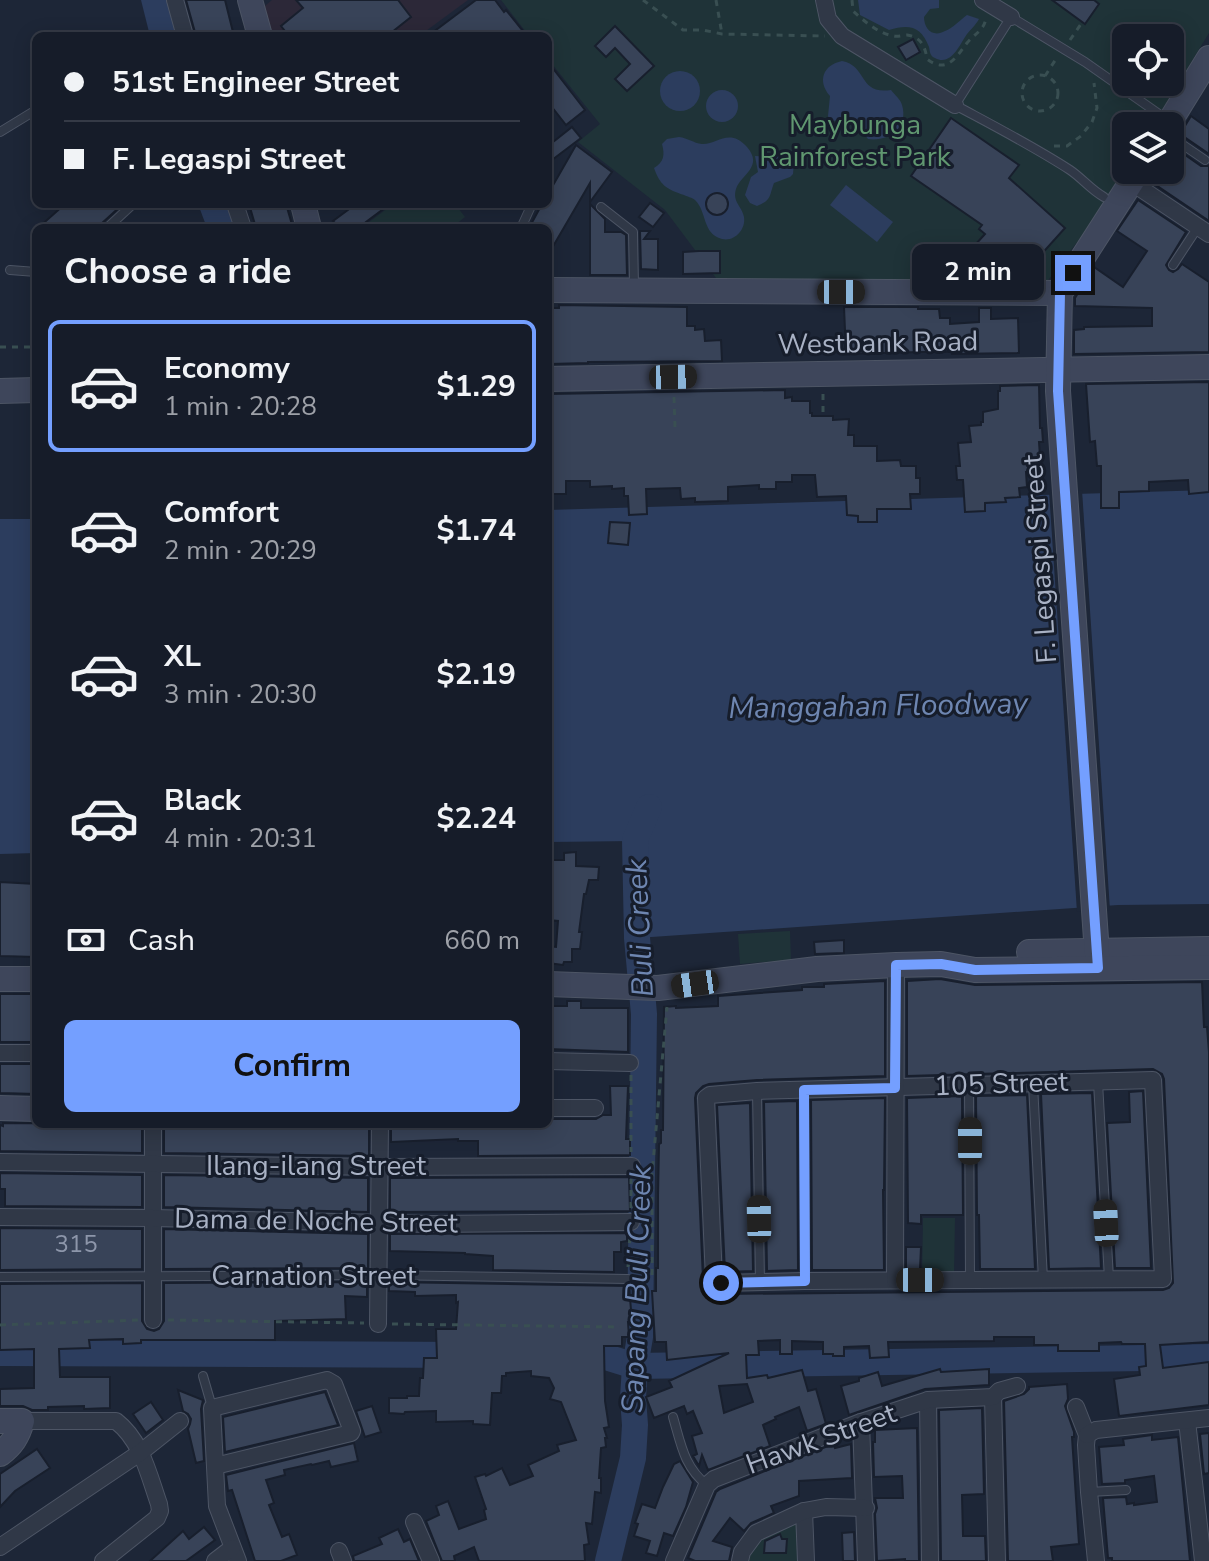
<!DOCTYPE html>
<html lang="en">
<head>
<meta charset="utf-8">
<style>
  :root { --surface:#161c29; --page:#232935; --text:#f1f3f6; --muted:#9ea1a8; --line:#353a46; --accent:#749fff }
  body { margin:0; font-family:"Nunito Sans",sans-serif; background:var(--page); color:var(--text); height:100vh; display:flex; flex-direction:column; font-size:30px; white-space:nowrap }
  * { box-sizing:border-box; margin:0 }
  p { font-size:26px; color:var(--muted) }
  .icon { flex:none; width:44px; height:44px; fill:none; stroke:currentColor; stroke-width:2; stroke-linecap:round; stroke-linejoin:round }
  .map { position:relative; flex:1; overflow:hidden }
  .panel { position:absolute; left:32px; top:224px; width:520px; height:904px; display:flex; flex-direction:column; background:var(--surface); border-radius:12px; box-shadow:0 4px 20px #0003,0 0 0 2px var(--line) }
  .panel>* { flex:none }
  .banner { position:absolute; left:32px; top:32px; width:520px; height:176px; border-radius:12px; box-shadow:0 4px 20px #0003,0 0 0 2px var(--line); display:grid; align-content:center; height:176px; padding:0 32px; background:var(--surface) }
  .controls { position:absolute; left:1112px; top:24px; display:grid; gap:16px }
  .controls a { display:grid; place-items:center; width:72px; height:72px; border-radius:12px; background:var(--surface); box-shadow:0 4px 20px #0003,0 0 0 2px var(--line); font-size:40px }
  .end { position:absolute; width:36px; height:36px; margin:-18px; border:10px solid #749fff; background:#111; box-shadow:0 0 0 4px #111 }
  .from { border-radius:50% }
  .bubble { position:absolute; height:56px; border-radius:12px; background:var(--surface); box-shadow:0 4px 20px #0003,0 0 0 2px var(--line); font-size:26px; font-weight:700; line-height:56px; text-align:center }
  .car { position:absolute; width:24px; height:48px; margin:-24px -12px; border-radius:10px; box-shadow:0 0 6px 2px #0007; background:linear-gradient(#222 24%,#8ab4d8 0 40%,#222 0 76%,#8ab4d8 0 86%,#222 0) }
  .banner b { display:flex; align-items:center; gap:28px; height:76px; font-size:30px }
  .banner b+b { border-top:2px solid var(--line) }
  .banner i { width:20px; height:20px; background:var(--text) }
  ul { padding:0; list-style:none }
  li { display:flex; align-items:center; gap:24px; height:132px; margin:0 16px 12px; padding:0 16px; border:4px solid transparent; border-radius:12px }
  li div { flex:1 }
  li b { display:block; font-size:30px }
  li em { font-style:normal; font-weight:700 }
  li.selected { border-color:var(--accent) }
  li>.icon { width:72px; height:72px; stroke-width:1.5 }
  h2 { padding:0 32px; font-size:36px; line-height:96px }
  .pay { display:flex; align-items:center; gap:20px; height:88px; padding:0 32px; font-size:30px }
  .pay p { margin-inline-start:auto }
  .cta { display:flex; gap:16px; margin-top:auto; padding:16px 32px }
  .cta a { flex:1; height:92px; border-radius:12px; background:var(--accent); color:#111; font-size:32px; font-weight:700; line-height:92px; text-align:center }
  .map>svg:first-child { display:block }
</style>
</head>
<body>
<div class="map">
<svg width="1209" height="1561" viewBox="0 0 1209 1561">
  <rect width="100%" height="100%" fill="#1d2637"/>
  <!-- medical -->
  <polygon fill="#2c2838" points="272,0 468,0 419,36 266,36 259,11"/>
  <!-- green -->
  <g fill="#1f3338" fill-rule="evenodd">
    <path d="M501,0h708v33l-57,93h-26v41l-45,70 -35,46 -327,-1 -54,-72 -87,-68 22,-18 -52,-65v-23h-19zM1126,38h44v44h-44z"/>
    <polygon points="393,204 455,204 465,217 451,228 371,228 368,223"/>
    <polygon points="790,931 791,960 740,964 738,934"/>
    <polygon points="923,1218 955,1218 954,1277 922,1276"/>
    <polygon points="799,1518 798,1561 744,1561 760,1537"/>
  </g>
  <!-- water -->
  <g fill="#2c3d5e">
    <polygon points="141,0 169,0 181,36 150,36"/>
    <path d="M858,0h81v8l-9,1 -6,8c0,12 9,21 21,14 8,-3 15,-11 22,-16l12,4c-4,7 -8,10 -12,15 -7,10 -16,33 -32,24 -5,-2 -5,-6 -6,-11 -8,-21 -20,-23 -40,-17l-29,-15z"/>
    <path d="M842,61c26,5 16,34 49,29 4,5 10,10 11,15 7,23 -14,37 -34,34l-13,-17 -7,-5 -18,5 -2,-6 2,-20c-13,-15 -7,-31 12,-35z"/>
    <circle cx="680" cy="91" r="20"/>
    <circle cx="722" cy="106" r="16"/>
    <path d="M679,137c9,1 14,6 23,7 15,1 27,-17 45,3 17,20 -6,27 -11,42 -4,13 6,17 8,28 2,13 -10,25 -22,22 -20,-5 -15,-28 -27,-39 -2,-2 -9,-4 -11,-5 -18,-6 -24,-10 -30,-27 10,-6 11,-13 8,-24l5,-5z"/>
    <path d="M781,154l9,3 4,5 -1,12 -3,3 -16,6c-5,13 -2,17 -17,23l-7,-3 -5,-8 6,-18 7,-5 -3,-16 19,1z"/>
    <polygon points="846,185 893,222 877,242 830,205"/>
    <polygon points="198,204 231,204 240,228 207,228"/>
    <polygon points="1209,490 1209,904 1118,905 637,938 635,841 548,842 548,510"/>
    <polygon points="0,519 36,519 36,853 0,854"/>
  </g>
  <!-- pier -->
  <polygon fill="#1d2637" points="1082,490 1110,910 1077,912 1049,491"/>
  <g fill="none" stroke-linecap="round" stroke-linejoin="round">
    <!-- river -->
    <g stroke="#2c3d5e" stroke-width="26">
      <polyline points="0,1353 472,1355"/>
      <polyline points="572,1354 593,1353 635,1366 1209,1357"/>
      <polyline points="608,1561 633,1458 635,1425 633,1398 635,1366 640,1337 644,1014 637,938 635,840 649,807"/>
    </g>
  </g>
  <!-- building -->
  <g fill="#384358" stroke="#181f2d" stroke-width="2" fill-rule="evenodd">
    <polygon points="186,0 225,0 234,36 196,36"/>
    <polygon points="296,0 398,0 411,17 387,36 289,36 281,26 303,8"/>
    <polygon points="476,0 495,0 504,12 506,10 527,36 428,36"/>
    <polygon points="1052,0 1094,0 1099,4 1085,24"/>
    <polygon points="615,26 654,66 627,91 615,79 630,64 615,48 606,57 595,46"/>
    <polygon points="913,39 920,52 906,60 898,47"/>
    <polygon points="548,62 585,110 566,125 548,102"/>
    <polygon points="1191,116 1209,129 1209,154 1180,134"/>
    <polygon points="951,118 1019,165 1009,178 1065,228 1020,278 965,277 954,268 985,234 979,229 982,225 911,176"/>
    <polygon points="572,127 581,138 548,163 548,146"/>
    <polygon points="576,145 612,172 590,202 590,183 548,255 548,228 529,228 542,204 548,204 548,194"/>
    <polygon points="1178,150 1201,166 1209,166 1209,221 1150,181 1154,170 1170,170 1170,163"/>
    <circle cx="717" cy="204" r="11"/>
    <polygon points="1138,200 1186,232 1166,265 1169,270 1173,272 1178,269 1182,264 1209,282 1209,352 1074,354 1074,330 1084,329 1084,327 1152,326 1152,308 1075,306 1075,298 1094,267 1123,287 1147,251 1117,231"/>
    <polygon points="650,203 664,213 653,227 639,217"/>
    <polygon points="65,204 123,204 102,223 100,228 38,228"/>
    <polygon points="249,204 286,204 293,228 256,228"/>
    <polygon points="356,204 390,204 366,222 370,228 339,228 333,221"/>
    <polygon points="590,204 605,219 605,232 621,232 626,235 627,275 590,275"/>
    <polygon points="640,231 650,231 644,239 658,239 658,270 641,269"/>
    <polygon points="699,251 720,251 720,273 683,274 683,252"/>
    <polygon points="559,305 687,307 687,326 695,326 695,330 704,329 705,341 721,340 722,361 588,362 588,363 550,364 551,344 549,344 548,308 559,308"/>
    <polygon points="844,307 918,307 918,309 939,309 940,318 950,318 950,324 979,322 979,308 991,308 991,319 1018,318 1019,353 952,354 952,352 921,352 846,354"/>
    <polygon points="1209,382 1209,492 1189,494 1188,480 1149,482 1149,491 1119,492 1119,508 1101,508 1101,466 1097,466 1095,441 1090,442 1086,384"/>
    <polygon points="1039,385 1040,428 1042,428 1043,442 1039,442 1041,471 1026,472 1027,487 1019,488 1020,497 1005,498 1006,502 985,503 985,511 965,512 963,480 957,480 956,466 960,466 958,443 971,442 969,426 981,425 981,422 983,422 983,412 998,409 998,391 1000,391 1000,386"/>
    <polygon points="785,390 785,398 792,397 792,401 810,401 810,413 812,413 812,416 833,416 833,420 849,419 848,435 854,435 854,446 877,446 877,461 900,460 901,466 916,466 916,478 920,478 920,494 910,494 911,509 877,509 877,522 858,522 858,516 847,515 846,496 817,497 815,475 792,475 792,482 776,482 776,489 759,489 759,485 728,487 728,501 695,502 695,498 681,499 680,488 646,489 647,514 629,515 628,496 624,496 624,488 612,489 612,486 590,487 590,481 566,481 566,494 548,494 548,394"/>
    <polygon points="610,522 630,523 628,545 608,543"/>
    <polygon points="576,852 576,866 599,867 598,880 589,880 586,894 584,894 579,932 582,932 580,949 572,949 572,962 564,962 563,965 548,963 548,946 556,947 558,921 548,920 548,860 564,860 564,853"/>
    <polygon points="0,882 36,884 36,957 0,956"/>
    <polygon points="844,940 844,953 815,954 814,942"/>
    <path d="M940,979l35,6 227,-3 2,45h3l2,25v290l-49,3 3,23 46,-6v43l-90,11 -5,-37 26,-4 -1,-8 7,-1 -1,-22h-23l-1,-2 -22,1v8h-41v-6h-24v-8h-40v4l-106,1 1,15 -19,1 -1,-12 -25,1v9h-11v-2h-10v-12l-31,-1v13h-12v-14l-22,1 1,14h-13l1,23 20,-3 1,3 34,-8 6,21 8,-2 10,35 -19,7 -8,-24 -24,10 1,2 -13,6 7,21 -62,24 -6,-15 -3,11 -6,-10 4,-2 -5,-18 10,-3 -9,-22 -6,3 -3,-8 -30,12 -8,-21 26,-10 -3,-6 60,-28 -62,7 -1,-18h-11l-3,-51h4v-23h2v-73l1,-51 2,-1v-13h2l1,-123 12,-1v2l42,-2v-10l84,-6v-3h22v-3l61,-3v95l-128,4 -48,4 -6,2 -7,7 -1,5 8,181 2,6 11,8 5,1 442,-4 6,-2 4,-5 -9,-204 -2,-5 -9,-5 -246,7v-95zM747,1384l6,18 -29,11 -5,-27z"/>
    <rect x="0" y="994" width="36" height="48"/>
    <polygon points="567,1001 581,1001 581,1008 628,1008 628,1052 548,1049 548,1006 567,1006"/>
    <polygon points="0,1064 36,1064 36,1094 0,1093"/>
    <polygon points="610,1086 628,1086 626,1139 630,1139 630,1155 478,1156 478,1141 458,1141 458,1139 391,1142 391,1124 548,1124 548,1119 596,1119 603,1115 611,1115"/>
    <polygon points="1143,1091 1151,1268 1115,1268 1107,1123 1130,1122 1129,1092"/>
    <polygon points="1092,1093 1101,1268 1049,1269 1041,1094"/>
    <polygon points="1027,1095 1035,1269 980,1269 979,1215 977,1215 976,1096"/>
    <polygon points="962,1096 963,1215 921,1215 921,1224 908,1223 907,1098"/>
    <polygon points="885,1098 884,1190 883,1190 884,1270 812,1270 811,1100"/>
    <polygon points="797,1101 798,1270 767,1271 764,1102"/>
    <polygon points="750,1103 753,1271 725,1272 717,1105"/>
    <polygon points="3,1123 142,1124 142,1153 0,1151 0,1125 3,1126"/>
    <polygon points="164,1124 369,1124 369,1156 164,1153"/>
    <polygon points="0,1173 142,1175 142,1207 5,1206 5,1189 0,1189"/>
    <polygon points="164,1175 368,1178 368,1212 164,1207"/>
    <polygon points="629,1177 630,1211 390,1212 390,1178"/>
    <polygon points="0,1228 142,1229 142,1269 0,1270"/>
    <polygon points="164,1229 368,1234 368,1268 164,1269"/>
    <polygon points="627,1233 627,1241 621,1242 621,1252 614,1252 614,1272 493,1270 493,1256 465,1254 465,1253 390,1251 390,1234"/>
    <polygon points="906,1247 921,1247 920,1269 906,1269"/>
    <polygon points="367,1282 367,1297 345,1296 346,1319 275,1321 275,1340 141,1340 141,1343 123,1344 123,1339 89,1340 90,1348 59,1349 60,1377 110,1377 110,1408 84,1409 84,1406 48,1407 48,1410 32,1410 23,1406 0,1406 0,1389 34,1388 34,1349 0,1350 0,1284 142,1283 142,1321 147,1329 154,1331 159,1329 164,1321 164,1283"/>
    <polygon points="389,1282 629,1286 632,1322 628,1322 629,1337 622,1337 622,1346 604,1346 605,1401 609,1427 604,1428 607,1438 605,1438 606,1447 601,1448 599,1478 601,1478 601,1493 595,1492 592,1524 586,1523 589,1544 584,1545 585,1561 479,1561 474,1547 454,1556 455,1561 442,1561 426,1521 439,1515 436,1506 448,1501 459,1529 486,1519 484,1510 486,1509 475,1477 485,1474 486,1476 502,1468 510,1485 533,1476 528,1465 559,1451 557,1445 576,1440 561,1402 550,1399 554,1388 549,1378 531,1376 531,1371 506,1373 506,1376 502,1376 501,1393 492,1393 490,1425 473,1424 473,1421 436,1422 436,1411 405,1412 404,1414 389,1413 389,1398 407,1398 407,1396 419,1396 420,1378 423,1378 424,1358 437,1358 436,1329 456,1329 458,1302 456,1303 456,1295 415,1296 415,1292 389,1291"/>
    <polygon points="940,1369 941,1372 989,1369 989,1385 925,1389 849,1415 841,1386 859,1381 859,1378 878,1372 882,1386"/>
    <polygon points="1067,1384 1068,1399 1065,1406 1074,1432 1074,1437 1072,1437 1079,1544 1051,1547 1053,1561 1008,1561 1004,1401 1024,1394 1029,1389 1029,1387"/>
    <polygon points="178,1390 203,1400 201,1409 204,1461 196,1463 188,1429 190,1424 191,1419 188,1414 183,1411"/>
    <polygon points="325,1392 338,1425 225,1452 223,1417"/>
    <polygon points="151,1402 163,1420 146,1433 133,1414"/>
    <polygon points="372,1406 381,1432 365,1437 356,1411"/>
    <polygon points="982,1408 984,1494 962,1495 963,1536 985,1536 986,1561 941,1561 939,1410"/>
    <polygon points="917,1428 919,1561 905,1561 905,1559 877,1561 875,1514 877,1508 875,1498 903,1498 902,1476 874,1477 873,1442 875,1442 875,1430"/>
    <polygon points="1209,1433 1209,1473 1204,1474 1200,1434"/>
    <polygon points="1152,1435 1152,1440 1178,1437 1190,1561 1112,1561 1112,1558 1108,1558 1103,1498 1126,1497 1127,1504 1134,1503 1134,1505 1157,1502 1154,1476 1125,1480 1125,1483 1102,1484 1099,1447 1124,1445 1123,1439"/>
    <polygon points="354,1443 358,1461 331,1467 329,1461 312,1465 311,1464 284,1470 285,1475 266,1480 274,1503 269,1505 282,1537 289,1534 297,1555 281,1561 255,1561 232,1490 228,1491 226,1475"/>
    <polygon points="833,1444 835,1448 851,1444 852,1478 799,1481 799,1496 771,1506 774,1513 751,1523 744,1531 730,1518 713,1541 732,1547 729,1561 695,1561 688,1558 716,1492 720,1489"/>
    <polygon points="37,1449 50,1468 15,1491 0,1507 0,1474"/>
    <polygon points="680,1461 693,1482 686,1507 673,1536 664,1533 657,1556 646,1553 650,1541 634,1536 638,1524 635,1523 642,1504 655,1508 663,1487 674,1464"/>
    <polygon points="204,1527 215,1540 186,1561 150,1561 183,1531 189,1539"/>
    <polygon points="398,1529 404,1542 410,1539 419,1561 354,1561 353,1556 382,1544 379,1538"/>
    <polygon points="854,1532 855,1561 843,1561 842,1533"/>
    <polygon points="780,1534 782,1539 787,1539 786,1553 764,1553 765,1541"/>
  </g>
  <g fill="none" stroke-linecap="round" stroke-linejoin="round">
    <!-- lane casing -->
    <g stroke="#4d5565" stroke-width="10">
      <g id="lane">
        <polyline points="0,132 36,110"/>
        <polyline points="1170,136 1205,160"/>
        <polyline points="548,175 549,173"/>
        <path d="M1104,197c-13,-7 -22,-19 -34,-27 -37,-24 -76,-44 -115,-65l56,-88 74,45 74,52"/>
        <polyline points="601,207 633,232 634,286"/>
        <polyline points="107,228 133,204"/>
        <polyline points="521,228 532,204"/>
        <polyline points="1173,265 1198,227"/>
        <polyline points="10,270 36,272"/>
        <polyline points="1098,1082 1109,1279"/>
        <polyline points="1033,1084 1043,1280"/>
        <polyline points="969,1085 970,1280"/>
        <polyline points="804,1090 805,1281"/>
        <polyline points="757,1091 760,1282"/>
        <polyline points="0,1277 379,1275 628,1279"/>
        <polyline points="203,1376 212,1407"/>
        <path d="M673,1417c8,27 11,50 34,68"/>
        <polyline points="1089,1492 1126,1490"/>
      </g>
    </g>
    <!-- street casing -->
    <g stroke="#4d5565" stroke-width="18">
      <g id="street">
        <polyline points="175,0 185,36"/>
        <polyline points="824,0 828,19 842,36 955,105"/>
        <polyline points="983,0 1011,17"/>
        <polyline points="1131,182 1209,234"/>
        <polyline points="235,204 243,228"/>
        <polyline points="0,1053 36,1053"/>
        <polyline points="548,1061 630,1063"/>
        <polygon points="1153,1080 1163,1279 805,1281 721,1283 714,1279 706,1098 710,1095 757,1091"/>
        <polyline points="548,1108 595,1108"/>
        <polyline points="153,1124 153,1320"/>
        <polyline points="0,1162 380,1167 632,1166"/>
        <polyline points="0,1217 153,1218 432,1224 631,1222"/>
        <polyline points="895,1280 896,965"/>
        <polyline points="378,1324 380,1124"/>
        <polyline points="993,1397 997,1561"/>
        <polyline points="928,1400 930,1561"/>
        <polyline points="1076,1407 1087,1435 1086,1445 1089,1492 1096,1561"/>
        <path d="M22,1421h94c26,20 33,55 43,83l1,7 -3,7 -54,43"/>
        <polyline points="1187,1421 1203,1561"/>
        <polyline points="861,1422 866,1561"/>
        <polyline points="1087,1435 1096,1430 1209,1418"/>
        <polyline points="215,1466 351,1433 352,1431 334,1384 327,1380 212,1408 217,1506 238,1561"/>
        <polyline points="804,1511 806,1561"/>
        <polyline points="414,1522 431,1561"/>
        <polyline points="0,1547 141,1452 180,1421"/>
        <polyline points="339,1551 343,1561"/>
        <polyline points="215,1561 232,1548"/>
        <polyline points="674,1561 707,1485 714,1479 861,1422 928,1400 993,1397 999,1391 1017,1386"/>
        <polyline points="740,1561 742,1552 756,1533 804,1511 826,1507 866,1508"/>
      </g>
    </g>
    <!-- secondary casing -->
    <g stroke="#4d5565" stroke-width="26">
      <g id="secondary">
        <polyline points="250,0 260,36"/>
        <polyline points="1167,126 1209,58"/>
        <polyline points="303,204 309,228"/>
        <polyline points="548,290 1060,293"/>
        <polyline points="548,379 1209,367"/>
        <polyline points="0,391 36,390"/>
        <polyline points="1029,952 1209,949"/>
        <polyline points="1098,968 1058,391 1060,293 1139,170"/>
        <polyline points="0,979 36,979"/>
        <polyline points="548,984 658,988 817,969 896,965 941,964 975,970 1209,967"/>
        <polyline points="0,1108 36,1109"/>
        <path d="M0,1421h22c-4,15 -10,24 -22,33"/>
      </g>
    </g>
    <!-- path -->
    <g stroke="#394f52" stroke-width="3" stroke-dasharray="6 6" stroke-linecap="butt">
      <polyline points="643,0 683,30 703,30 722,34 825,36"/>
      <polyline points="716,0 722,34"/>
      <path d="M852,0l1,11c11,10 26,23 41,25 4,1 9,-1 13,-1 14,2 18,11 20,24 20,16 30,-3 40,-16 8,-10 17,-12 19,-25"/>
      <polyline points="1070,40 1081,24"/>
      <circle cx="1040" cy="93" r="18"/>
      <polyline points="1045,76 1056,59"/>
      <polyline points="1054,146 1067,146 1081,136 1092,122 1097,108 1094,83"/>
      <polyline points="0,347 36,347"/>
      <polyline points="674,397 675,427"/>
      <polyline points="823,412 823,394"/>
      <polyline points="631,1075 631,1152"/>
      <polyline points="631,1208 631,1179"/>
      <polyline points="628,1267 630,1235"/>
      <polyline points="652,1275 652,1174 667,1007"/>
      <polyline points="168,1320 364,1323"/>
      <polyline points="392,1324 620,1327"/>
      <polyline points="0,1325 140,1320"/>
    </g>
    <!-- lane -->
    <use href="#lane" stroke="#303847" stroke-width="8"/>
    <!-- street -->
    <use href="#street" stroke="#303847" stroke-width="16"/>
    <!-- secondary -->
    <use href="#secondary" stroke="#3e465b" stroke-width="24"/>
  </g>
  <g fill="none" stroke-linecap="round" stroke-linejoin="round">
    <!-- route -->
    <polyline stroke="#749fff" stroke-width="10" points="721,1283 805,1281 804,1090 895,1088 896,965 941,964 975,970 1098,968 1058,391 1060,293 1073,273"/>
  </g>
  <g text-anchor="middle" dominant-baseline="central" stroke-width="6" stroke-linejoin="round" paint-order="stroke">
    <!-- number labels -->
    <g font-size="24" fill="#8d96aa">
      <text x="76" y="1244">315</text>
    </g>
    <!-- park labels -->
    <g font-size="28" fill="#609770" stroke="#161d2b">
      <text x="855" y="125">Maybunga<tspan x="855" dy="32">Rainforest Park</tspan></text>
    </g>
    <!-- street labels -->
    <g font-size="28" fill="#a9b2c5" stroke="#161d2b">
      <text transform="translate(878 343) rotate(-1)">Westbank Road</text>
      <text transform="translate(1040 559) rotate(-94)">F. Legaspi Street</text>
      <text transform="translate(1001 1084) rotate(-2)">105 Street</text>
      <text x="316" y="1166">Ilang-ilang Street</text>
      <text transform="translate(316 1221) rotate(1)">Dama de Noche Street</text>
      <text x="314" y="1276">Carnation Street</text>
      <text transform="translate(821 1439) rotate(-20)">Hawk Street</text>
    </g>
    <!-- water labels -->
    <g font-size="30" font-style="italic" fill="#6e86b1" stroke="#161d2b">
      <text transform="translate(878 706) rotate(-1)">Manggahan Floodway</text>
      <text transform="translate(640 928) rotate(-93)">Buli Creek</text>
      <text transform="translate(637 1289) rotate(-88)">Sapang Buli Creek</text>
    </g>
  </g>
</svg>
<div class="controls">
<a><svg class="icon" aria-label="locate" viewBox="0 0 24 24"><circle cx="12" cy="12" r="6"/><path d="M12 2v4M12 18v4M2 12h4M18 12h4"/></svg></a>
<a><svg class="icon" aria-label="layers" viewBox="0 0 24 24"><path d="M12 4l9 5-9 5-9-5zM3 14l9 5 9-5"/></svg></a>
</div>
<i class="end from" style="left:721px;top:1283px"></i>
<i class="end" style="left:1073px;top:273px"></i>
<div class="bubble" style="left:912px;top:244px;width:132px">2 min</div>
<i class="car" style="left:841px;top:292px;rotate:90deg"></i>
<i class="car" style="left:673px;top:377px;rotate:89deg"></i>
<i class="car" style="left:695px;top:984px;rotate:262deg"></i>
<i class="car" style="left:970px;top:1141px;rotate:0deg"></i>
<i class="car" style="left:759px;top:1219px;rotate:359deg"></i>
<i class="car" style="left:1106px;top:1223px;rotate:357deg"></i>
<i class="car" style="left:920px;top:1280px;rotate:90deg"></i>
<div class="banner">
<b><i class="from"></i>51st Engineer Street</b>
<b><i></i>F. Legaspi Street</b>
</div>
<section class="panel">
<h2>Choose a ride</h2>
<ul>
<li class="selected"><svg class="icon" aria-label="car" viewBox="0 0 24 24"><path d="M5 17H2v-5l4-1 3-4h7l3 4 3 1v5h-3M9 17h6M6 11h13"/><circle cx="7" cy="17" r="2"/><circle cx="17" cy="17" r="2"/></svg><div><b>Economy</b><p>1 min · 20:28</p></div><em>$1.29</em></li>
<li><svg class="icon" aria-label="car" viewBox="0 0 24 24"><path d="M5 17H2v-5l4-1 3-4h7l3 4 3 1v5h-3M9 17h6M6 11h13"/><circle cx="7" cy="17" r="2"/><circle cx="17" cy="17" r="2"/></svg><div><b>Comfort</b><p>2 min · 20:29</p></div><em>$1.74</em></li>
<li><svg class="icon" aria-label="car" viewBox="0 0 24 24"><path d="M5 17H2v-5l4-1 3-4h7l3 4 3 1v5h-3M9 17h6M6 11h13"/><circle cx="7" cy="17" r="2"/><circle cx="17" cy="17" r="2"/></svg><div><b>XL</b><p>3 min · 20:30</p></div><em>$2.19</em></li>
<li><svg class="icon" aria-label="car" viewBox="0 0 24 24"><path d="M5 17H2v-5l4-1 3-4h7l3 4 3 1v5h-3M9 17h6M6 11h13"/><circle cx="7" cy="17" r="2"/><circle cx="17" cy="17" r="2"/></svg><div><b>Black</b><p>4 min · 20:31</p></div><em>$2.24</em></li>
</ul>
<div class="pay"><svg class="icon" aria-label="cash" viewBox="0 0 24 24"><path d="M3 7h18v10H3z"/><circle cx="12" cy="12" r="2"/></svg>Cash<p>660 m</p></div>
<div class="cta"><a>Confirm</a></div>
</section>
</div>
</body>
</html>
